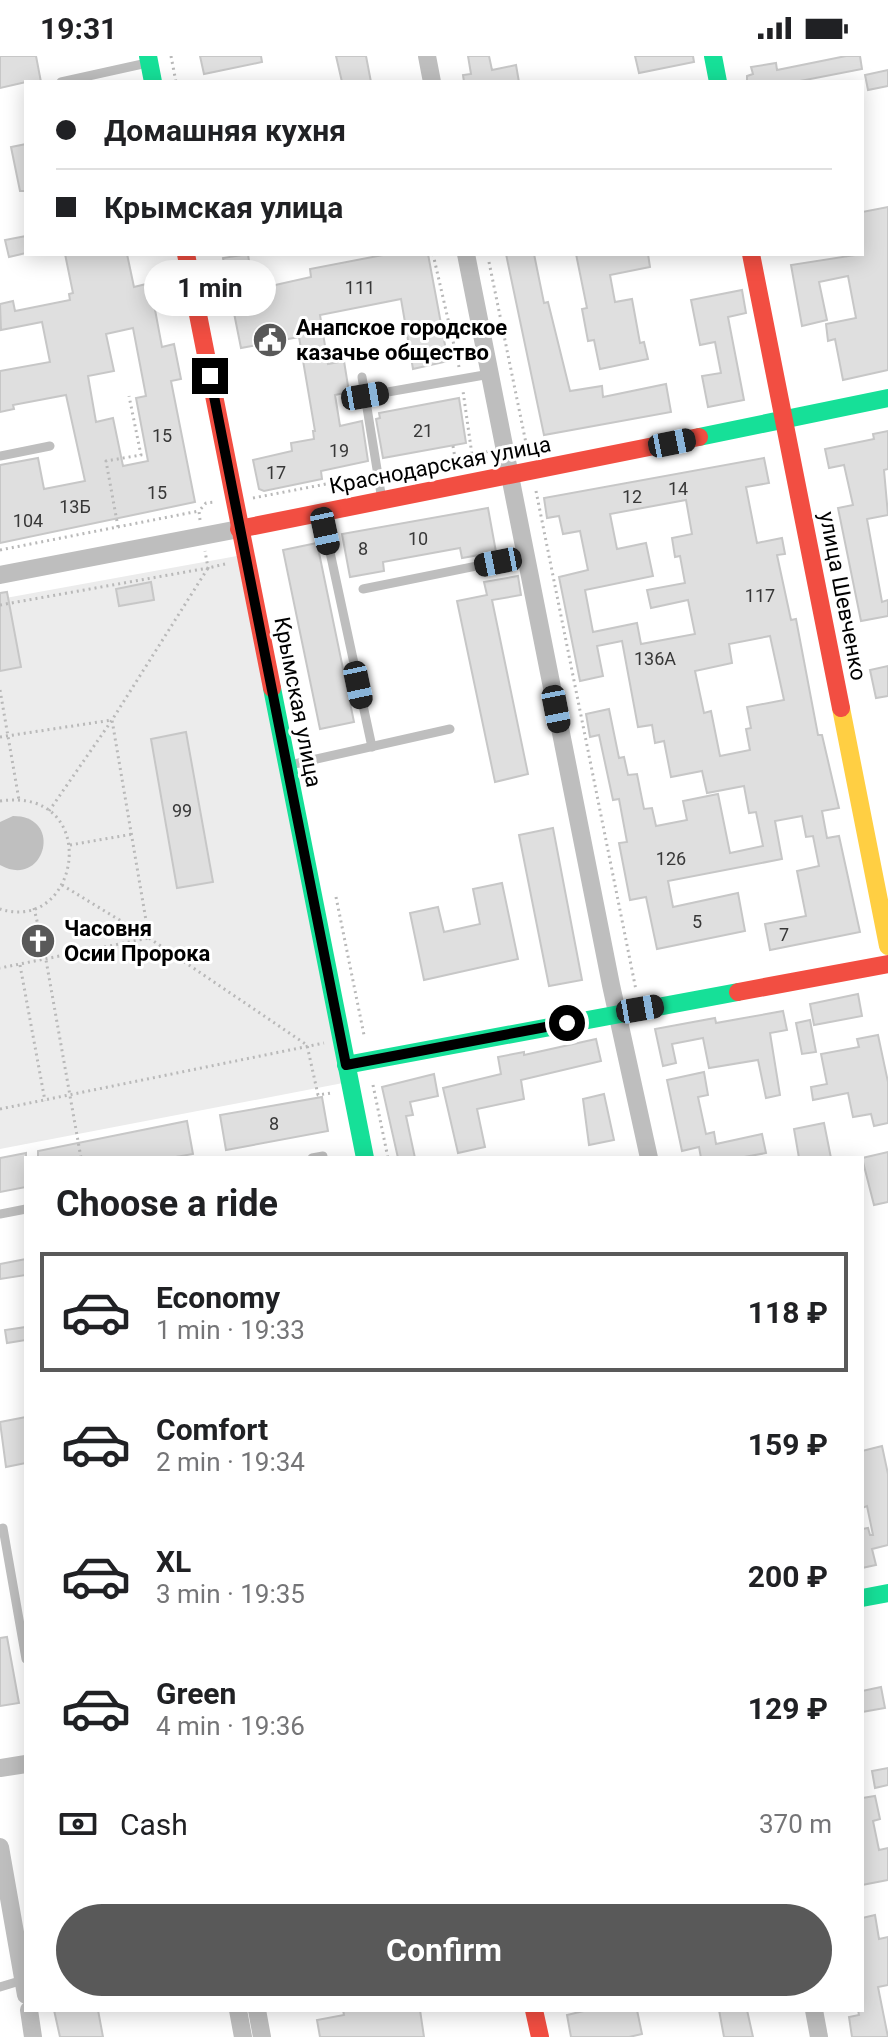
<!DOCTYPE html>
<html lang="en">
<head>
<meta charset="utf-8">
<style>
  :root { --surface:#fff; --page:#f6f6f6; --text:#202124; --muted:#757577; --line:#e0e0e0; --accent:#595959 }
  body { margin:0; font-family:Roboto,sans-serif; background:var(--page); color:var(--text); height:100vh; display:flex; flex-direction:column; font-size:30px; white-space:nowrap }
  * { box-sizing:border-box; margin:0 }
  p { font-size:26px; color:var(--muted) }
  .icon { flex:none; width:44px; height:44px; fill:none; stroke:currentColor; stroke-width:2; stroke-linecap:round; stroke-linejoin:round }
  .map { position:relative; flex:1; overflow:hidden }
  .side { position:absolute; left:24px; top:1100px; width:840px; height:856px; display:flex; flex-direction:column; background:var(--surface); border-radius:0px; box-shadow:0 4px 20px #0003 }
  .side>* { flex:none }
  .hud { position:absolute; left:24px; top:24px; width:840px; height:176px; border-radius:0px; box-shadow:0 4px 20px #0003; display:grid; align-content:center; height:176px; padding:0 32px; background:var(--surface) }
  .end { position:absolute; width:36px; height:36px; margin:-18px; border:10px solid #000; background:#fff; box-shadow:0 0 0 4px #fff }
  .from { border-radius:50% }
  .bubble { position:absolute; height:56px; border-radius:28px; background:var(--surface); box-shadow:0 4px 20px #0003; font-size:26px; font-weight:700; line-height:56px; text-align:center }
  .car { position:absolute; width:24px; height:48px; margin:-24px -12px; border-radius:10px; box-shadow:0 0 6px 2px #0007; background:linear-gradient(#222 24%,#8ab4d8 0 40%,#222 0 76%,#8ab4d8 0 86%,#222 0) }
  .hud b { display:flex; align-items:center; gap:28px; height:76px; font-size:30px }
  .hud b+b { border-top:2px solid var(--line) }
  .hud i { width:20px; height:20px; background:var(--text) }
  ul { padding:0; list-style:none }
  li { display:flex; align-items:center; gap:24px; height:120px; margin:0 16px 12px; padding:0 16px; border:4px solid transparent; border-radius:0px }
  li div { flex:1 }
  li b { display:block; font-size:30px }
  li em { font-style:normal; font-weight:700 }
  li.current { border-color:var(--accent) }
  li>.icon { width:72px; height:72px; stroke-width:1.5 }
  h2 { padding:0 32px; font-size:36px; line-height:96px }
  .pay { display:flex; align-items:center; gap:20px; height:88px; padding:0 32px; font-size:30px }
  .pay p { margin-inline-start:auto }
  .cta { display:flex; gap:16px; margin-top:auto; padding:16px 32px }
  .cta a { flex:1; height:92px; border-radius:48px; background:var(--accent); color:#fff; font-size:32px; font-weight:700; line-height:92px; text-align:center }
  .status { display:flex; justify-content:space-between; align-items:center; height:56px; padding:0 40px; background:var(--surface); direction:ltr }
  .status svg { height:22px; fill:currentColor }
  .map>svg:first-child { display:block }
</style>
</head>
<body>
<div class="status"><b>19:31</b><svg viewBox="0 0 49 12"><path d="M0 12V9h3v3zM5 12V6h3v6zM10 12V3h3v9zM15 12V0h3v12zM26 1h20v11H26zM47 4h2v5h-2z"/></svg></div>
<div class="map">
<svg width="888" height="1981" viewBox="0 0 888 1981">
  <rect width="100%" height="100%" fill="#fff"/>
  <!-- green -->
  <polygon fill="#ececec" points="237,500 343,1027 0,1093 0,543"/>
  <!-- water -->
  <path fill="#bfbfbf" d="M13,760c52,0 31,74 -13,49v-43z"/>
  <!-- building -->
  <g fill="#dfdfdf" stroke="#c7c7c7" stroke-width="2" fill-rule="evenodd">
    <polygon points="0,0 36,0 41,26 26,26 0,32"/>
    <polygon points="200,0 261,0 262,6 204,18"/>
    <polygon points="336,0 366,0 371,26 342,26"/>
    <polygon points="468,0 489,0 492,14 516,9 519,26 464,26 463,19 471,18"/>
    <polygon points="635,0 693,0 694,6 639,17"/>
    <polygon points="846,0 860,0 862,13 795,26 747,26 747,20 753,18 751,11 776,7 777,14"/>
    <polygon points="888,14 888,30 868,34 865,19"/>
    <polygon points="26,88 26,135 20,135 11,91"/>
    <polygon points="888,151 888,314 843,324 835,283 828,285 826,268 856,262 848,220 819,226 827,264 802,270 791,209 862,198 862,156"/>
    <polygon points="26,180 26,197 9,201 5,184"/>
    <path d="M65,198h62l7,33 16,-4 12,64 12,-3 7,35 -10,2 24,121 -195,41v-78l38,-7 6,31 41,-8 -19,-86 -53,10 1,4 -14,3v-41l50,-9 -8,-40 -41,8 -1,-26 13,-3 2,10 55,-11 -1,-6 4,-1zM133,272l13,68 -10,2 12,63 -25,5 -10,-48 -17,4 -8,-46 26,-5 -8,-37z"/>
    <polygon points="248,198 253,234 311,221 310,213 388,198 428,198 448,305 413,313 401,243 320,259 328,308 344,305 349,336 335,339 340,370 362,365 368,405 321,415 322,423 264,435 259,433 253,404 292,395 291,387 314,383 313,375 315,375 299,281 241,292 223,202"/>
    <polygon points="506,198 534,198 544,247 548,246 570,335 602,330 603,341 666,328 671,356 544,379"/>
    <polygon points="576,198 648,198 650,211 610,219 615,246 632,243 640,287 644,286 648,303 600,313 594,284 588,285 582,253 587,252"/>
    <polygon points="742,234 746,257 728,261 744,344 708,351 702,320 721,317 715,286 700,289 691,244"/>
    <polygon points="459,342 466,387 383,402 376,363 380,362 379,357"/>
    <polygon points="888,375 888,413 884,414 888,459 867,463 882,546 888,544 888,560 861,565 838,452 853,449 844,409 829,412 825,393 874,383 873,378"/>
    <path d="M764,402l5,25 -23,4 11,56 25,-5 3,16 -8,1 14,65 5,-1 22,116h4l17,73 -17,3 5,27 12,-2 21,96 -90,18 -5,-26 41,-8 -9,-45 22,-5 -6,-30 -7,1 -4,-21 -27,5 7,38 -114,22 5,26 65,-14 7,38 -88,18 -11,-52 -16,3 -11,-57 8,-1 -8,-43 -6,1 -14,-65 -9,2 -4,-23 23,-5 10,49 5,-1 4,18 9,-1 7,35 8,-1 4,18 31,-6 -4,-19 35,-7 12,59 33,-7 -7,-34 -7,1 -5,-27 -37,7 -5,-22 -31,6 -7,-36 -9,2 -3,-18 -14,2 -16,-86 -25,5 6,30 -23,5 -21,-104 29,-7 -8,-39 -17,3 -4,-18 -12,2 -3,-20zM686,444l6,34 -20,4 3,19 5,-1 5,27 -38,7 4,18 37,-8 7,34 -54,10 -4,-21 -44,9 -8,-42 68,-14 -7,-33 -29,6 -7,-35zM770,580l14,64 -37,7 4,21 -5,1 4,21 -30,6 -9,-45 -7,2 -9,-42 37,-8 -3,-19z"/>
    <polygon points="488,452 496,496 462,502 460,492 383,506 384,515 350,521 342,478"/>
    <polygon points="317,487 354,666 320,673 283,494"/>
    <polygon points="518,520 521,539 492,544 528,718 495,726 457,545 487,539 484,526"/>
    <polygon points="151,526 154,544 119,550 116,533"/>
    <polygon points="7,536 21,611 0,615 0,537"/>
    <polygon points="888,610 888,640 876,642 870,614"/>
    <polygon points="186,676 213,826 177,832 151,683"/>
    <polygon points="553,772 582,924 549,930 519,779"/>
    <polygon points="502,827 518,903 424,924 410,857 438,851 444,876 480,868 473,833"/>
    <polygon points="858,938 862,960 814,969 810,948"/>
    <polygon points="783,955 787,974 770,977 780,1039 766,1042 758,1004 709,1012 703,982 672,988 676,1007 663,1010 655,973 715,962 716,967"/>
    <polygon points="810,964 816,996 802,998 796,967"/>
    <polygon points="878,979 888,1026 888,1067 874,1070 871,1058 853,1061 848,1037 813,1044 811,1031 827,1028 821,998 859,991 857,983"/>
    <polygon points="596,983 601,1005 521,1024 524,1043 477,1053 485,1091 458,1097 443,1032 501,1018 498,1001 524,996 524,999"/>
    <polygon points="704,1016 708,1039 698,1041 706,1078 714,1076 716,1088 762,1078 766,1097 739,1102 701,1102 699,1091 682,1095 667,1024"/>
    <polygon points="434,1018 438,1040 410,1046 413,1059 406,1060 415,1102 398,1102 382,1031"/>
    <polygon points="604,1038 614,1084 589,1089 583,1043"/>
    <polygon points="322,1041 328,1075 226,1094 220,1059"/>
    <polygon points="187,1065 193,1098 170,1102 38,1102 38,1095"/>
    <polygon points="824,1067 831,1102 799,1102 794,1073"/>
    <polygon points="888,1096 888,1146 874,1149 862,1102"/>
    <polygon points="26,1097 26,1131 0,1136 0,1102"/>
    <polygon points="26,1203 26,1219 0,1223 0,1208"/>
    <polygon points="26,1271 26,1284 7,1287 5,1274"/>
    <polygon points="26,1361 26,1407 6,1411 0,1366"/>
    <polygon points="882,1390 888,1418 888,1489 872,1493 876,1509 862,1512 862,1473 868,1472 870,1479 873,1479 867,1450 862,1452 862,1395"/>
    <polygon points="7,1581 19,1647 0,1650 0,1582"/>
    <polygon points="881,1631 885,1652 862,1656 862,1635"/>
    <polygon points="888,1712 888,1729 875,1732 872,1715"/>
    <polygon points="875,1740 880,1763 873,1765 879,1794 888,1792 888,1824 862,1829 862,1742"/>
    <polygon points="875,1859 879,1883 888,1881 888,1929 878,1931 888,1981 852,1981 849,1961 859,1959 858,1954 862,1954 862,1862"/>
    <polygon points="54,1954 98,1954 103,1981 60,1981"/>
    <polygon points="343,1954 420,1954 424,1981 320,1981 317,1964 344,1959"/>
    <polygon points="588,1954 637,1954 642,1978 629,1981 571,1981 567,1959"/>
    <polygon points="719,1954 747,1954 753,1981 724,1981"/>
  </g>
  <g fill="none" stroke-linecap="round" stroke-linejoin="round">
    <!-- path -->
    <g stroke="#b9b9b9" stroke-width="3" stroke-dasharray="2 4" stroke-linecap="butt">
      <polyline points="171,0 176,26"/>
      <polyline points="433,198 459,311"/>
      <polyline points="489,206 528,397"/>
      <polyline points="453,390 455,402"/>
      <polyline points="474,399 490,395"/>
      <polyline points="391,415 472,399 463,335"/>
      <polyline points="536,435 636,934"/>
      <polyline points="253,442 368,420"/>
      <polyline points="200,464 199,455 206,447 215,446"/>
      <polyline points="118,471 106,405 141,399 129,340"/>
      <polyline points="0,494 199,455"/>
      <polyline points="0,549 208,512 205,495"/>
      <polyline points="0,634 19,744"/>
      <polyline points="0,681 112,664 149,882 0,912"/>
      <path d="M0,745c103,-15 81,134 0,108"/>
      <polyline points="49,755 112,664 208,512 225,508"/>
      <polyline points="70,789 133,778"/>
      <polyline points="62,829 149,882 307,989 318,1039 331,1037"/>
      <polyline points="336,841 364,979"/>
      <polyline points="34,852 46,904 81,1102"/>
      <polyline points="20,909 45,1045"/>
      <polyline points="373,1029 388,1102"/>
      <polyline points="0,1053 324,987"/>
    </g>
    <!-- lane -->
    <g stroke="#bebebe" stroke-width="9">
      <polyline points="61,26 147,7"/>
      <polyline points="362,321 382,444"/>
      <polyline points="365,340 490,318"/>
      <polyline points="0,400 50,390"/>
      <polyline points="322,459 372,691"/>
      <polyline points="363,533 526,500"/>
      <polyline points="290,709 450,673"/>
      <polyline points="312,1102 323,1100"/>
      <polyline points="0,1158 26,1153"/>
      <polyline points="0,1473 3,1472 26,1603"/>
      <polyline points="0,1931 23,1924"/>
    </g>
    <!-- street -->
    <g stroke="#bebebe" stroke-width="18">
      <polyline points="427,0 432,26"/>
      <polyline points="466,198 611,929 649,1102"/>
      <polyline points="0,519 239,473"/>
      <polyline points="0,1712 26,1708"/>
      <polyline points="0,1791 26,1939"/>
      <polyline points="29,1954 33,1981"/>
      <polyline points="238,1954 243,1981"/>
      <polyline points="257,1954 262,1981"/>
      <polyline points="814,1954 819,1981"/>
    </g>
    <!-- fast -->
    <g stroke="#16e098" stroke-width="18">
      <polyline points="148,0 153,26"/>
      <polyline points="713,0 718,26"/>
      <polyline points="699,381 888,342"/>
      <polyline points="272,632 365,1102"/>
      <polyline points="346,1009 738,936"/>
      <polyline points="862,1542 888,1537"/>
    </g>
    <!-- slow -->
    <polyline stroke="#ffcf43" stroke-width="18" points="841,652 888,890"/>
    <!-- jam -->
    <g stroke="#f24e42" stroke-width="18">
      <polyline points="186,198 272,632"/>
      <polyline points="751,198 841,652"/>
      <polyline points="239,473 699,381"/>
      <polyline points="738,936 888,908"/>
      <polyline points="534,1954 540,1981"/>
    </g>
  </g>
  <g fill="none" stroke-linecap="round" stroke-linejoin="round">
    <!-- route -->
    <polyline stroke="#000" stroke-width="10" points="210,320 346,1009 567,967"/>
  </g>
  <!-- icons -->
  <defs>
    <g id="civic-disc" transform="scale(1.8)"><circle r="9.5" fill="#595959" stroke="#fff"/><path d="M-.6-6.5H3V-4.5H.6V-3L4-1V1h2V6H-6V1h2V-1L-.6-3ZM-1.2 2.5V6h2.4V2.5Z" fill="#fff"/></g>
    <g id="church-disc" transform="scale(1.8)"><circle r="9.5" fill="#595959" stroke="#fff"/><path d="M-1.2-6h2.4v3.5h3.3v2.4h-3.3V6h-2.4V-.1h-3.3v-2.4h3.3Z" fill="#fff"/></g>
  </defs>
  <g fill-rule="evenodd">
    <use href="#civic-disc" x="270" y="284"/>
    <use href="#church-disc" x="38" y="885"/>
  </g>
  <g text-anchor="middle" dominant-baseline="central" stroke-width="6" stroke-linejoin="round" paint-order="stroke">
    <!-- number labels -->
    <g font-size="18" fill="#383838">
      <text x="360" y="231">111</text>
      <text x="423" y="374">21</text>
      <text x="162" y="379">15</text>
      <text x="339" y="394">19</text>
      <text x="276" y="416">17</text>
      <text x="678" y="432">14</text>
      <text x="157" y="436">15</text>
      <text x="632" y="440">12</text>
      <text x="75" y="450">13Б</text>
      <text x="28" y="464">104</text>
      <text x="418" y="482">10</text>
      <text x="363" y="492">8</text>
      <text x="760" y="539">117</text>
      <text x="655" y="602">136А</text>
      <text x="182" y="754">99</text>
      <text x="671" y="802">126</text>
      <text x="697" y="865">5</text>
      <text x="784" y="878">7</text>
      <text x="274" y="1067">8</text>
    </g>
    <!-- poi labels -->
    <g font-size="22" font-weight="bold" fill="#000" stroke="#fff" text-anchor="start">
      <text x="296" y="271">Анапское городское<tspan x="296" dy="25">казачье общество</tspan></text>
      <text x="64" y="872">Часовня<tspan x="64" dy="25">Осии Пророка</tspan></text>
    </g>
    <!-- street labels -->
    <g font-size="22" fill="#000" stroke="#fff">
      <text transform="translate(440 409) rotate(-11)">Краснодарская улица</text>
      <text transform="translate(843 540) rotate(79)">улица Шевченко</text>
      <text transform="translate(298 646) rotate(79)">Крымская улица</text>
    </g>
  </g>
</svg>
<i class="end from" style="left:567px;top:967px"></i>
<i class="end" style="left:210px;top:320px"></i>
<div class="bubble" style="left:144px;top:204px;width:132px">1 min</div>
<i class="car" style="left:365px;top:340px;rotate:80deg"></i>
<i class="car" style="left:672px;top:387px;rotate:79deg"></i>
<i class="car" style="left:325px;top:475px;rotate:168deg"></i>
<i class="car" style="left:498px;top:506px;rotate:259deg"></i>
<i class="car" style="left:358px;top:629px;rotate:168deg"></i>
<i class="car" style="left:556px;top:653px;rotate:169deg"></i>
<i class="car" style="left:640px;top:953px;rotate:80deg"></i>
<div class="hud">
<b><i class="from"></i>Домашняя кухня</b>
<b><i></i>Крымская улица</b>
</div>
<section class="side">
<h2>Choose a ride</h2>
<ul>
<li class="current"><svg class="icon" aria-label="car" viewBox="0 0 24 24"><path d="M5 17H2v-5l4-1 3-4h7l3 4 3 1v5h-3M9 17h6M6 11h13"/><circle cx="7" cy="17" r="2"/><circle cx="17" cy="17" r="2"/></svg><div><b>Economy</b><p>1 min · 19:33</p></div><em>118 ₽</em></li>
<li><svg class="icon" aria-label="car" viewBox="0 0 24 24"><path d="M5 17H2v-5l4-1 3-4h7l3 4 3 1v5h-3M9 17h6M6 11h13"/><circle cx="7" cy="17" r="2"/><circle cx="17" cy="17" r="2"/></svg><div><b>Comfort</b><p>2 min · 19:34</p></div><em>159 ₽</em></li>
<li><svg class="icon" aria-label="car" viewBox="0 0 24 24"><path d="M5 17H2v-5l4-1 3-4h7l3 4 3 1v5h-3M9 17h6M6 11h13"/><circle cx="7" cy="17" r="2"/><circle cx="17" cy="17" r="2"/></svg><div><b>XL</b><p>3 min · 19:35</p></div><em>200 ₽</em></li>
<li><svg class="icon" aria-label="car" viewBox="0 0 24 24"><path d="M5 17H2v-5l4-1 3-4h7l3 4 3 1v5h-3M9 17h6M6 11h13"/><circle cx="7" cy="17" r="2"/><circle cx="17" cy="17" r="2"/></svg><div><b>Green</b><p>4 min · 19:36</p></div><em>129 ₽</em></li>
</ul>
<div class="pay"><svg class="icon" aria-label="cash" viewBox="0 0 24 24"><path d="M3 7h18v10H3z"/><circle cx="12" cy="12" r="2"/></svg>Cash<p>370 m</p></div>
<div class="cta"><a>Confirm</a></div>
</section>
</div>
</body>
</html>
